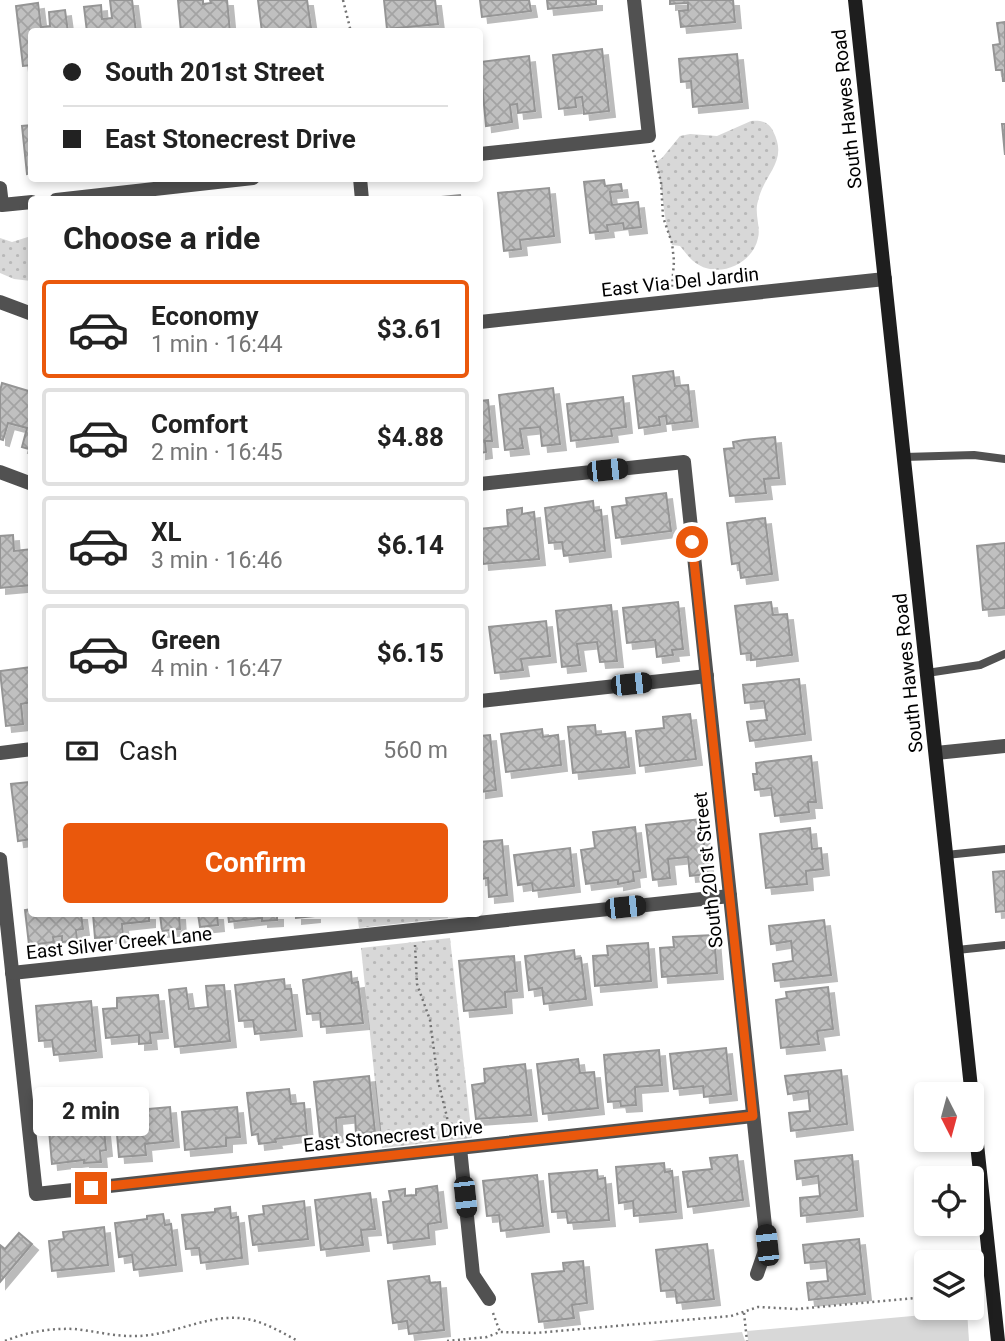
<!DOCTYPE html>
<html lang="en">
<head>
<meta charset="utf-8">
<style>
  :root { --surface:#fff; --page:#f2f2f2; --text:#222; --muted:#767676; --line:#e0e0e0; --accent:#ea580c }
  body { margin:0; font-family:Roboto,sans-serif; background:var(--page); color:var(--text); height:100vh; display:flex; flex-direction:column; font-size:26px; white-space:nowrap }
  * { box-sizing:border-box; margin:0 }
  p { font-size:23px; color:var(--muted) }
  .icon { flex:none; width:38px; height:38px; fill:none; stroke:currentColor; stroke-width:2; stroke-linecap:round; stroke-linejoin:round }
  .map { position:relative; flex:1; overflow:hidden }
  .side { position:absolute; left:28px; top:196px; width:455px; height:721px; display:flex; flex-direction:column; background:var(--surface); border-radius:7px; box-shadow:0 4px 10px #0003 }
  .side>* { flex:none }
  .top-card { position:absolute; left:28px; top:28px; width:455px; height:154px; border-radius:7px; box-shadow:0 4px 10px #0003; display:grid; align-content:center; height:154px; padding:0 35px; background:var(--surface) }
  .needle { width:46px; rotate:174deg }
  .buttons { position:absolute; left:914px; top:1082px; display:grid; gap:14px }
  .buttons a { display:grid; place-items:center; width:70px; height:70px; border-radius:7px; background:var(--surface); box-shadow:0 4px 10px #0003; font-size:35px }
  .end { position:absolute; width:32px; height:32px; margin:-16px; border:9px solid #ea580c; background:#fff; box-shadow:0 0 0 4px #fff }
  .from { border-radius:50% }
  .bubble { position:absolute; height:49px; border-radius:7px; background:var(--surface); box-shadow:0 4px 10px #0003; font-size:23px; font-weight:700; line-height:49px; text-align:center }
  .car { position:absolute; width:21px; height:42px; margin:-21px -10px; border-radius:9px; box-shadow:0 0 5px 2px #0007; background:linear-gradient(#222 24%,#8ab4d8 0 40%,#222 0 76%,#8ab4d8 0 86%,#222 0) }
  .top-card b { display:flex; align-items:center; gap:24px; height:66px; font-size:26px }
  .top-card b+b { border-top:2px solid var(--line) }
  .top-card i { width:18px; height:18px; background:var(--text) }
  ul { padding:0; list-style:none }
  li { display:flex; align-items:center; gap:21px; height:98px; margin:0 14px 10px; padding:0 21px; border:4px solid var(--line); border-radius:7px }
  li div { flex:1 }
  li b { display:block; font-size:26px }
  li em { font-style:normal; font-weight:700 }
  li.current { border-color:var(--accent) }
  li>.icon { width:63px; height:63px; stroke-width:1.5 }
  h2 { padding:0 35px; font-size:32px; line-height:84px }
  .pay { display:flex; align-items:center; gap:18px; height:77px; padding:0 35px; font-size:26px }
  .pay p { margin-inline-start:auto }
  .button { display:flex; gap:14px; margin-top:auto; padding:14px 35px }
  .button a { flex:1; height:80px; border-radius:7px; background:var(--accent); color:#fff; font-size:28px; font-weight:700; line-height:80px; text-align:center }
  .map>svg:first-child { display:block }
</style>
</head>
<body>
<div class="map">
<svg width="1005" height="1341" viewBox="0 0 1005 1341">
  <defs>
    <pattern id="park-dots" width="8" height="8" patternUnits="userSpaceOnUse" patternTransform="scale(1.75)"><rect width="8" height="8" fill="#d8d8d8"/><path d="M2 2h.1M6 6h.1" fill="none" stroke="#b8b8b8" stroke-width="1.8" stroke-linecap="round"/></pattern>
    <pattern id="building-cross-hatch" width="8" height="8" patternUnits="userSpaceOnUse" patternTransform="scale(1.75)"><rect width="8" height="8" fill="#c0c0c0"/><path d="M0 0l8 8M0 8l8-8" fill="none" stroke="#a3a3a3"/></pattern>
    <filter id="shadow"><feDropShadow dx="6" dy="6" stdDeviation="0" flood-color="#0004"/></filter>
  </defs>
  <rect width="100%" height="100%" fill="#fff"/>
  <!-- green -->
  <g fill="#d8d8d8">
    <polygon points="967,1311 969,1341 748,1341 747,1331"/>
    <polygon points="742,1332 745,1341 650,1341"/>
  </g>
  <!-- park -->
  <g fill="url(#park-dots)">
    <path d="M751,121c10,-1 18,1 22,10 16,31 -9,42 -15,70 -4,13 3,26 0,37 -5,25 -37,40 -59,27 -8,-4 -13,-12 -19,-19l-8,-1c-10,-29 -8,-54 -16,-83l6,-4 18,-22 10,-2 27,2z"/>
    <polygon points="31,236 31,281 14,279 0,273 0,238 12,242"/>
    <polygon points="357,914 447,914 448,918 359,928"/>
    <polygon points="450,938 472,1138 382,1148 361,948"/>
  </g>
  <!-- building -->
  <g fill="url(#building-cross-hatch)" stroke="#959595" stroke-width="2" filter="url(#shadow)">
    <polygon points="110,0 132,0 136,32 87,32 84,7 101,5 102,19 112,18"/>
    <polygon points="178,0 203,0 203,4 211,3 210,0 227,0 230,32 181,32"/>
    <polygon points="258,0 307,0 311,28 290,32 262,32"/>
    <polygon points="384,0 435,0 438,24 387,29"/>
    <polygon points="480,0 529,0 531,11 482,17"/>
    <polygon points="547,0 596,0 596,4 548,9"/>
    <polygon points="670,0 733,0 735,22 681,27 679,11 688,10 688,3 670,4"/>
    <polygon points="38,3 41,27 50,26 49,12 65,10 68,32 32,32 32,65 23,66 16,6"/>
    <polygon points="1005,22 1005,81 1003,81 1002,70 996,70 993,45 1000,44 997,23"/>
    <polygon points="602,49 609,111 584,114 582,97 575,98 576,107 559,109 553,55"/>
    <polygon points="737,54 742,102 693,107 691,81 681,82 679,59"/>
    <polygon points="529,56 535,111 518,113 517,104 510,105 512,122 486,126 480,62"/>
    <polygon points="1002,124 1005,124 1005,155"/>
    <polygon points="32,125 32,173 27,174 22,126"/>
    <polygon points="604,180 605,186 621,184 622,191 610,192 612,205 638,202 641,227 624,229 623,223 607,225 608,231 590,233 584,182"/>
    <polygon points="549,188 554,236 520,240 521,249 504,251 498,193"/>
    <polygon points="460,195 461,200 442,200 442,197"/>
    <polygon points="673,371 675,386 688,385 692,421 667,424 666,416 659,417 660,425 639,428 633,376"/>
    <polygon points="2,383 32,392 32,450 22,447 27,428 8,423 3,440 0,439 0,391"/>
    <polygon points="553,388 560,444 542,446 540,427 520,429 523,448 505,450 499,395"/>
    <polygon points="623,397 626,427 611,429 612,436 571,441 567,404"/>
    <polygon points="488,400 492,441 485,441 486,452 480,453 480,401"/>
    <polygon points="775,437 779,478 764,479 766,493 730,496 724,449 734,448 733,442 744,440"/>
    <polygon points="666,493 671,531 616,538 612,507 627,505 626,498"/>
    <polygon points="593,501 594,511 601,510 605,551 564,556 562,542 549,543 545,508"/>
    <polygon points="522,508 522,514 534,512 539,559 483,564 480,529 508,526 507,510"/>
    <polygon points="765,518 772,574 741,578 739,563 732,564 727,523"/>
    <polygon points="13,535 14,551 32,549 32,585 0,588 0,536"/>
    <polygon points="1005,543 1005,608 983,610 977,546"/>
    <polygon points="678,602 683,649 672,650 673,655 657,657 655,640 627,643 623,608"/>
    <polygon points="771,602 773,615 787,614 792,655 751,660 751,653 741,654 735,606"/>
    <polygon points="611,605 617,661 600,662 597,642 577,644 580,665 562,667 556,611"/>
    <polygon points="546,621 550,656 521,659 523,670 495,673 489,627"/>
    <polygon points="32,667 32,702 21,704 23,724 6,726 0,671"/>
    <polygon points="799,679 805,734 750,741 747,722 767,720 764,701 745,703 743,685"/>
    <polygon points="690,714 696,759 640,766 636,731 664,728 663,717"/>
    <polygon points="595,725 596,735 625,732 629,767 573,773 568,727"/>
    <polygon points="542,729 543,737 558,735 561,765 506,772 501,734"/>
    <polygon points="490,735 496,790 480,792 480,736"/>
    <polygon points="811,756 816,802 808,802 809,812 775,816 771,788 755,790 753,774 757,774 756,763"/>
    <polygon points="29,782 32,839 18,841 11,784"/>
    <polygon points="701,819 708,874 690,876 688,857 668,859 670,878 653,880 646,825"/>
    <polygon points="635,827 640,871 633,872 634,881 618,884 618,880 586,884 581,850 595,848 593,832"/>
    <polygon points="810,828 812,849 821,848 823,869 806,871 807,884 766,888 760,834"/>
    <polygon points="502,840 507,895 489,897 488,878 480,879 480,842"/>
    <polygon points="570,848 574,886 533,891 532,883 518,885 514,855"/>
    <polygon points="1005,871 1005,911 996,912 993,872"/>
    <polygon points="32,909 32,914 81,914 83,929 76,930 77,940 62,942 62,936 53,937 54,942 29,945 25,910"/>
    <polygon points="93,914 149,914 149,921 122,924 123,936 95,938"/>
    <polygon points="160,914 179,914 180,929 162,931"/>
    <polygon points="198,914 217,914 218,925 200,927"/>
    <polygon points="228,914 277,914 277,920 262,921 262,918 229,922"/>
    <polygon points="296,914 314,914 314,916 296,918"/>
    <polygon points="824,920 831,975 775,981 773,964 793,961 791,941 771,944 769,926"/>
    <polygon points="714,935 717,973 662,977 660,948 674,947 673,937"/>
    <polygon points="648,943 651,981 595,986 593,956 608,955 607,946"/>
    <polygon points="574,950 575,959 581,958 586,999 544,1004 542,988 529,990 525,956"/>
    <polygon points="514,956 517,991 505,992 506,1007 464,1011 459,961"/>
    <polygon points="351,972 352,983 358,982 363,1023 321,1027 320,1013 307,1014 303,980"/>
    <polygon points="284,979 285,989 291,989 296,1030 255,1034 253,1020 239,1021 235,985"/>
    <polygon points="224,985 230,1041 175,1047 169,990 186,988 189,1009 208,1007 206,986"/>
    <polygon points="828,987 833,1029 817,1031 819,1044 781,1048 776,1000 787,998 786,992"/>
    <polygon points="158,995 162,1032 150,1033 151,1043 139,1044 139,1035 106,1038 103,1009 117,1008 117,998"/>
    <polygon points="91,1001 96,1051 54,1055 52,1040 39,1041 36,1006"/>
    <polygon points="726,1048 731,1094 704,1097 703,1086 674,1089 670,1054"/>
    <polygon points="659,1050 662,1085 635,1087 636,1105 621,1106 620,1101 608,1102 604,1055"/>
    <polygon points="578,1059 580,1073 594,1072 598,1108 543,1114 537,1064"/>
    <polygon points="525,1064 531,1115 476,1119 472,1085 485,1083 484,1069"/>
    <polygon points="841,1070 847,1124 791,1131 789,1113 810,1111 808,1091 788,1094 785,1076"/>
    <polygon points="369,1076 375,1132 356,1134 355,1116 336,1118 337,1136 320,1138 314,1082"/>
    <polygon points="289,1089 291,1104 304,1103 307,1135 275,1139 276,1142 259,1144 258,1134 252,1135 247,1093"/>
    <polygon points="170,1107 173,1141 145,1144 146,1155 119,1157 115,1112"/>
    <polygon points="237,1107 240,1137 226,1138 226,1146 185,1150 182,1112"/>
    <polygon points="102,1109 106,1150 100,1151 101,1162 84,1163 84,1160 52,1164 49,1130 62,1129 60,1113"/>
    <polygon points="737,1155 743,1200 688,1207 683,1172 712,1169 710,1158"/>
    <polygon points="852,1155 857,1210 801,1216 800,1198 820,1196 818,1176 797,1179 795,1161"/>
    <polygon points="664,1163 665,1172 672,1171 676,1212 634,1216 633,1201 619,1203 616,1167"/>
    <polygon points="597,1170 598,1179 605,1178 609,1220 568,1223 566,1211 552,1212 549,1174"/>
    <polygon points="537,1175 543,1226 501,1231 499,1215 487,1216 483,1181"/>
    <polygon points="437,1186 441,1222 428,1224 429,1238 388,1243 383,1202 391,1201 389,1191 405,1189 405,1196 416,1195 416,1189"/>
    <polygon points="370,1193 375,1229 361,1230 363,1245 321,1250 315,1200"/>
    <polygon points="304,1201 308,1239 253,1245 249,1216 264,1214 263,1206"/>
    <polygon points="230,1207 231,1218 238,1217 242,1258 201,1263 199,1248 186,1249 182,1215 215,1212 215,1209"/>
    <polygon points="163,1214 165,1225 171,1224 176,1265 134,1270 132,1255 119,1257 115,1223 147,1219 147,1216"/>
    <polygon points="104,1227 108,1265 52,1271 49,1241 64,1239 63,1232"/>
    <polygon points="19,1233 32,1244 0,1282 0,1245 5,1249"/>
    <polygon points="859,1239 865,1294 809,1300 807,1283 828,1281 826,1261 805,1263 803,1245"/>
    <polygon points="707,1244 714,1299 677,1303 675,1290 661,1291 656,1250"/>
    <polygon points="583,1261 587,1303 572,1305 574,1318 539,1322 532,1274 564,1271 563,1263"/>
    <polygon points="429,1276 430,1283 440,1282 444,1330 409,1334 407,1321 393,1323 388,1281"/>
  </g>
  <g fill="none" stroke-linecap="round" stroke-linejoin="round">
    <!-- path -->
    <g stroke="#737373" stroke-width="2.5" stroke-dasharray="2 3.5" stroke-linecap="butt">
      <polyline points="343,0 351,32"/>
      <polyline points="653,150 661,182 663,217 672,243 674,261 672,287"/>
      <polyline points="415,945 417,984 430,1020 438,1081 447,1117 449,1137"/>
      <polyline points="971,1293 979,1292"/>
      <polyline points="493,1313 500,1332"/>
      <polyline points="744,1313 747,1341"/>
      <path d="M5,1341c22,-9 45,-13 69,-12 21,2 42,8 64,7 34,-1 66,-20 100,-18 22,1 41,13 60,23"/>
      <polyline points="447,1341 487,1337 500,1332 535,1333 731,1316 758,1307 797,1309 926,1297"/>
    </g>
    <!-- lane -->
    <g stroke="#515151" stroke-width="8">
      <polyline points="904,457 974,455 1005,459"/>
      <polyline points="927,673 980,665 1005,654"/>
      <polyline points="946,855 1005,849"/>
      <polyline points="957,950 1005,945"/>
    </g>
    <!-- street -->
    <g stroke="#515151" stroke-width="14">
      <polyline points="480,154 649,136 634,0"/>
      <polyline points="360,178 362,200"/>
      <polyline points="0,188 2,205 32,202"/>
      <polyline points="56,200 253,178"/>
      <polyline points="0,302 32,314"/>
      <polyline points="480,322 885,279"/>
      <polyline points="0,472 32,484"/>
      <polyline points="480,484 684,462 767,1245 757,1274"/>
      <polyline points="480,701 707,676"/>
      <polyline points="0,753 32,749"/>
      <polyline points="936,753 1005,746"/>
      <polyline points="0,859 36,1194 753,1116"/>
      <polyline points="12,973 730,896"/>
      <polyline points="460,1148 473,1275 489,1299"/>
    </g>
    <!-- secondary -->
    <polyline stroke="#1e1e1e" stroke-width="14" points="855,0 998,1341"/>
  </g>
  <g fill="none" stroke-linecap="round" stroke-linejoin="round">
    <!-- route -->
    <polyline stroke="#ea580c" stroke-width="9" points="91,1188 753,1116 692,542"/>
  </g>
  <g text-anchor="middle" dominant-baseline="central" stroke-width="5" stroke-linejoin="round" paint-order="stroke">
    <!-- street labels -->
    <g font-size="19" fill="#000" stroke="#fff">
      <text transform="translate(847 109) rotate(-96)">South Hawes Road</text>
      <text transform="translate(680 282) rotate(-6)">East Via Del Jardin</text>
      <text transform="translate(908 673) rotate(-96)">South Hawes Road</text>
      <text transform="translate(708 870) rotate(-96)">South 201st Street</text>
      <text transform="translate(119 943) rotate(-6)">East Silver Creek Lane</text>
      <text transform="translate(393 1136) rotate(-6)">East Stonecrest Drive</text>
    </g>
  </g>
</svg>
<div class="buttons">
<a><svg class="needle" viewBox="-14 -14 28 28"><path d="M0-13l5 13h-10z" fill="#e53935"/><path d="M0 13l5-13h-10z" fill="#767676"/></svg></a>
<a><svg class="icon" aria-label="locate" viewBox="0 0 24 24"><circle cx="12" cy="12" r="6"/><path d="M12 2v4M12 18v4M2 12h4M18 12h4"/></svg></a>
<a><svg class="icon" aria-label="layers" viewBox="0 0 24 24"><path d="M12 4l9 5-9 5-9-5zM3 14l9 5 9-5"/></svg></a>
</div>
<i class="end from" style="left:692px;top:542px"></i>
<i class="end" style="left:91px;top:1188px"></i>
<div class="bubble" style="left:33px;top:1087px;width:116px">2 min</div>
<i class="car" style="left:607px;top:470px;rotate:84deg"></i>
<i class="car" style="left:631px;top:684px;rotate:84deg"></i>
<i class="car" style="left:625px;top:907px;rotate:84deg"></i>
<i class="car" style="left:465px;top:1197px;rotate:174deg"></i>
<i class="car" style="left:767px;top:1245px;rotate:354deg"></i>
<div class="top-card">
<b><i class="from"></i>South 201st Street</b>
<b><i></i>East Stonecrest Drive</b>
</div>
<section class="side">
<h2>Choose a ride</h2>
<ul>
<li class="current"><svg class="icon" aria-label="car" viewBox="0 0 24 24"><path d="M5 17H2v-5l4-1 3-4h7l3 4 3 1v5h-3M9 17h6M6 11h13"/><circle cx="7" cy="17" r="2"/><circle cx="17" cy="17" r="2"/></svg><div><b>Economy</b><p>1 min · 16:44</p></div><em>$3.61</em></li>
<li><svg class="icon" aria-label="car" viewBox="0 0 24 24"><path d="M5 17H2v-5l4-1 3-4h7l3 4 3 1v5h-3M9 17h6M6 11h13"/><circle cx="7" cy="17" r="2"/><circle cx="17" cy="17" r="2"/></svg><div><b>Comfort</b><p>2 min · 16:45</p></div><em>$4.88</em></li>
<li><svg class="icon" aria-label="car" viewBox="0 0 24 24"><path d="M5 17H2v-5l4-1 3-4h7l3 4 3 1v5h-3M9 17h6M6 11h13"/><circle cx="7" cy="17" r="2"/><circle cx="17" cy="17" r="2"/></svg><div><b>XL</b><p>3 min · 16:46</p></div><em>$6.14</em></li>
<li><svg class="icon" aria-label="car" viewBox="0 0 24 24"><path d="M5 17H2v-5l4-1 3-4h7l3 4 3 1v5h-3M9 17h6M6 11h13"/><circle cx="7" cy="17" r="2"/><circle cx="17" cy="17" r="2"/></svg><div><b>Green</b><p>4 min · 16:47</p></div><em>$6.15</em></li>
</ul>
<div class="pay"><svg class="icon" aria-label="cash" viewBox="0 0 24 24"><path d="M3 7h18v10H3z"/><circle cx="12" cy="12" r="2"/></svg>Cash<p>560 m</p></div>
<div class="button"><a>Confirm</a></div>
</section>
</div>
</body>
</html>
